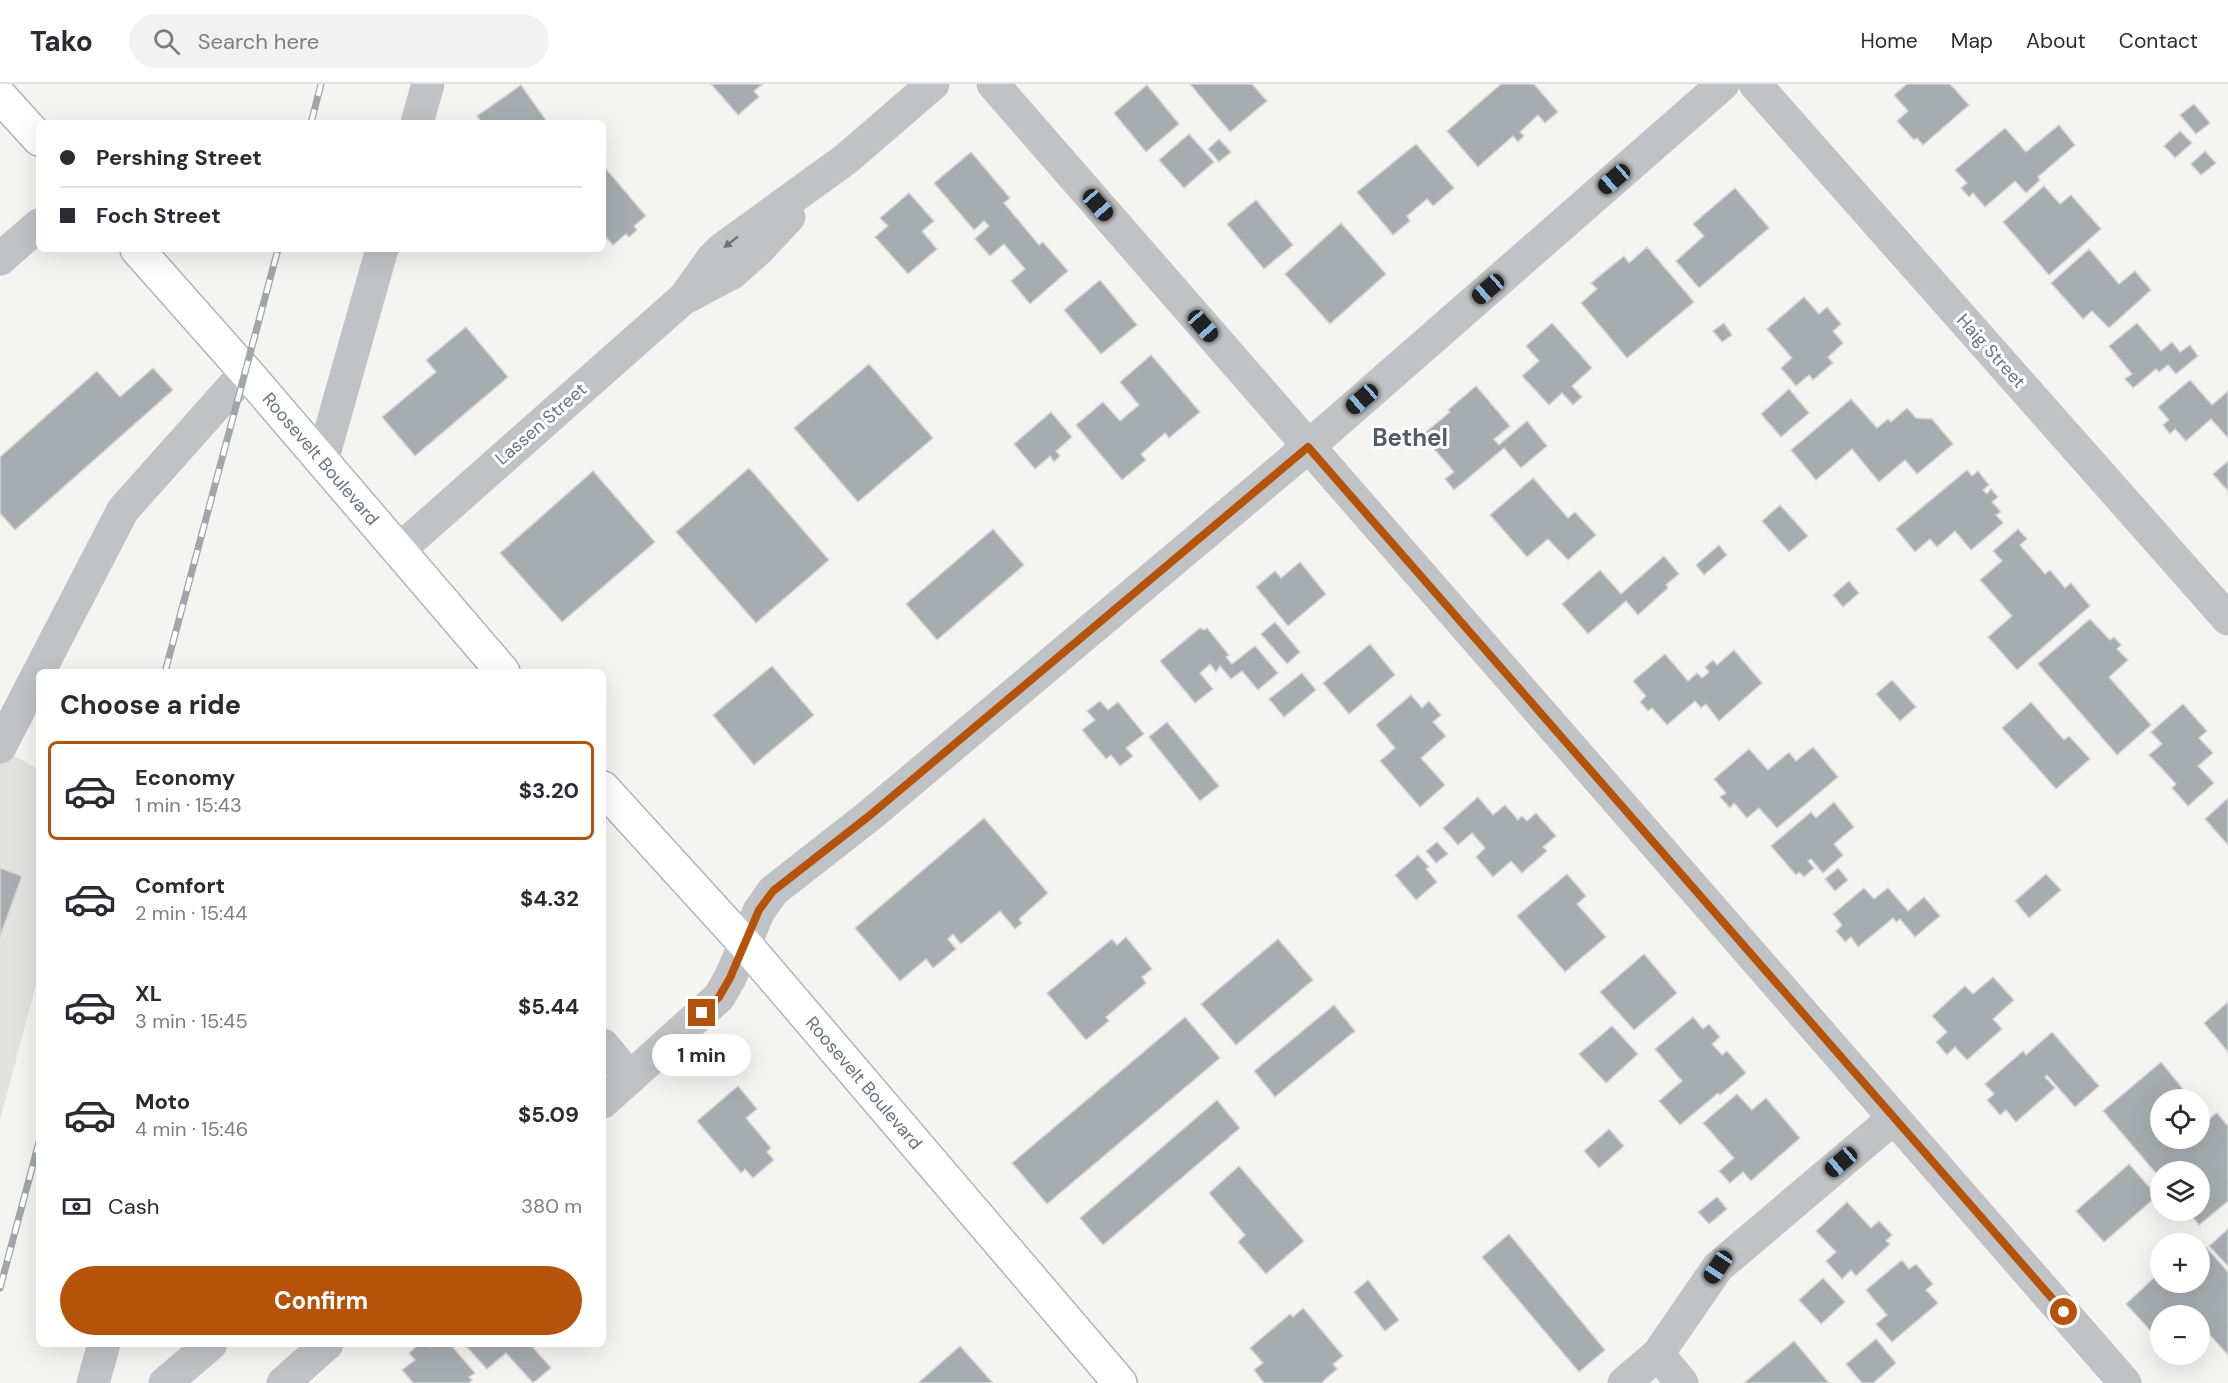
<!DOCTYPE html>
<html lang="en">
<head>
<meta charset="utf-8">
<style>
  :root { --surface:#fff; --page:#f2f2f3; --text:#2b2b33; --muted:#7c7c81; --line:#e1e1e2; --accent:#b45309 }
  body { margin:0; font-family:"DM Sans",sans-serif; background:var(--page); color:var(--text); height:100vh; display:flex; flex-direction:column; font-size:22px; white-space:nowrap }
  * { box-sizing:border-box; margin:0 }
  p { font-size:20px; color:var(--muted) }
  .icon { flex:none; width:33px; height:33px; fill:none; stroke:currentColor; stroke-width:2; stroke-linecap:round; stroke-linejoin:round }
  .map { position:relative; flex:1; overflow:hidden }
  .drawer { position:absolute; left:36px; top:585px; width:570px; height:678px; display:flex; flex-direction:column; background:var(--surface); border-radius:9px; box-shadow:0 6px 24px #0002 }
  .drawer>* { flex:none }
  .hud { position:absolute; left:36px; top:36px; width:570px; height:132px; border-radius:9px; box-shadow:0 6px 24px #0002; display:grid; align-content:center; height:132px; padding:0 24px; background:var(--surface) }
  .tools { position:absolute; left:2150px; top:1005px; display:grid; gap:12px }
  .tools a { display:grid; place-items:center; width:60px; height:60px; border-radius:50%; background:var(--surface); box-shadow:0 6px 24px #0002; font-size:30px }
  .end { position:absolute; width:27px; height:27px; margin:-14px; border:8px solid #b45309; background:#fff; box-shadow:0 0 0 3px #fff }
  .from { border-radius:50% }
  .bubble { position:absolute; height:42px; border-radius:21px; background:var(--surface); box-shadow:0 6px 24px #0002; font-size:20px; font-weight:700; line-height:42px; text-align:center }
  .car { position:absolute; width:18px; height:36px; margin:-18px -9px; border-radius:8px; box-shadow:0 0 4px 2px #0007; background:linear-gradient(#222 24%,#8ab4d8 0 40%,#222 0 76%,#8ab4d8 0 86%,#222 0) }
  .hud b { display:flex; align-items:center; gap:21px; height:57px; font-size:22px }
  .hud b+b { border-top:2px solid var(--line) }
  .hud i { width:15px; height:15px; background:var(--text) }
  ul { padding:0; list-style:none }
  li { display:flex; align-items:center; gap:18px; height:99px; margin:0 12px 9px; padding:0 12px; border:3px solid transparent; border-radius:9px }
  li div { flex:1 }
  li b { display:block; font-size:22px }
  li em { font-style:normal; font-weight:700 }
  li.selected { border-color:var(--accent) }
  li>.icon { width:54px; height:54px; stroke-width:1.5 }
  h2 { padding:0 24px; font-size:27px; line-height:72px }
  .pay { display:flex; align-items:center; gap:15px; height:66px; padding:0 24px; font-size:22px }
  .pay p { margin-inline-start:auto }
  .button { display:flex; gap:12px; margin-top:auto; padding:12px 24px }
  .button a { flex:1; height:69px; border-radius:36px; background:var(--accent); color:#fff; font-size:24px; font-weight:700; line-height:69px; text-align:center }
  header { display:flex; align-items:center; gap:36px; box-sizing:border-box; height:84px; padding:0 30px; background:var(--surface); border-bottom:2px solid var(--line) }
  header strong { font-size:28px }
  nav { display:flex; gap:33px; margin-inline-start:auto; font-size:21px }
  .search { width:420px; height:54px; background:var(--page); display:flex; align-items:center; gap:15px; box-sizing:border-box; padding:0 21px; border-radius:33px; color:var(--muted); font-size:22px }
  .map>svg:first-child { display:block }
</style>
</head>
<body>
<header>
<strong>Tako</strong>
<div class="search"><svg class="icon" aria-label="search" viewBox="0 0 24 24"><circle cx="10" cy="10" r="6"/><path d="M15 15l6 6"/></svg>Search here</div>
<nav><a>Home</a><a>Map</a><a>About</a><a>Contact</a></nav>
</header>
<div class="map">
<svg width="2228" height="1299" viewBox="0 0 2228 1299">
  <rect width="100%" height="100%" fill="#f4f4f1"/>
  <!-- built -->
  <polygon fill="#e2e3e1" points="0,663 39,686 39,890 0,1036"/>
  <!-- building -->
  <g fill="#a6adb1" stroke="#d5d5d3" stroke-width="1.5">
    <polygon points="711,0 763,0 754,7 759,13 738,31"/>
    <polygon points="1190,0 1252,0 1267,17 1230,48"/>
    <polygon points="1501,0 1534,0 1558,28 1545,39 1538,31 1520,48 1524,52 1518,58 1513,52 1478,83 1447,47"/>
    <polygon points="1907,0 1950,0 1969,21 1923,61 1917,54 1914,56 1897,37 1908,27 1894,11"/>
    <polygon points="521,1 548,39 482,39 477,32"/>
    <polygon points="1147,1 1179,40 1146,68 1114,29"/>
    <polygon points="2194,20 2210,39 2196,50 2180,31"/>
    <polygon points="2059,41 2075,61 2038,93 2040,96 2026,109 2015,97 1985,123 1973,109 1969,113 1961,104 1967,99 1955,86 2005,44 2026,68"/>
    <polygon points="2180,47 2192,59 2175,74 2164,62"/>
    <polygon points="1189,50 1214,78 1184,104 1159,76"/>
    <polygon points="1219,55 1231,68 1219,78 1208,65"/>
    <polygon points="1416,60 1454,104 1433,122 1427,115 1407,132 1410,137 1393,151 1357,108"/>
    <polygon points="2205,67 2216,79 2201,91 2191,80"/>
    <polygon points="971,68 1010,114 1004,119 1039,161 1043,158 1068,187 1030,220 1011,197 1025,185 1004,160 990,172 975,155 989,142 984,137 974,146 934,99"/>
    <polygon points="606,85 646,132 634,142 637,146 629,153 626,150 613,161 603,150 603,88"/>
    <polygon points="2044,102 2060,120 2071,111 2101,145 2049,191 2003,138"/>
    <polygon points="1735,104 1769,144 1699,204 1676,177 1704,152 1693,140"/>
    <polygon points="909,109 934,137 922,147 937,165 908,190 875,153 888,142 880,134"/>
    <polygon points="1256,116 1293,161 1264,185 1227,140"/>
    <polygon points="1341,139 1386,190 1330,240 1285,190"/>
    <polygon points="1647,163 1694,218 1627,274 1581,219 1597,205 1591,199 1624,172 1629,179"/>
    <polygon points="2089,165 2119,200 2135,187 2151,206 2109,244 2092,227 2083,235 2051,199"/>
    <polygon points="1100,196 1137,241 1101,270 1064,226"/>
    <polygon points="1804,213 1819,230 1827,223 1841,240 1833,247 1843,259 1828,273 1833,279 1813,296 1809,291 1796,302 1781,284 1792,274 1767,245"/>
    <polygon points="1552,239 1592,284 1572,302 1582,313 1573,321 1562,309 1549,321 1522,292 1539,277 1526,262"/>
    <polygon points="1724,239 1732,251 1722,258 1713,247"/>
    <polygon points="2137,239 2161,267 2172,258 2180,268 2190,261 2198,272 2176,290 2168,281 2159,288 2156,285 2133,304 2125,295 2132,290 2109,262"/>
    <polygon points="466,243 508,293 415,372 382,333 436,288 426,276"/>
    <polygon points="1151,271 1200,328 1169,354 1165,349 1141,370 1146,376 1122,396 1076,341 1103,318 1120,337 1139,321 1120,298"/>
    <polygon points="869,280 933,354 858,418 794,344"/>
    <polygon points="153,284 173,306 15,446 0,429 0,373 97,287 120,313"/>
    <polygon points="2190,296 2212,321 2228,307 2228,354 2211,335 2186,357 2175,345 2170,350 2163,341 2169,336 2158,323"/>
    <polygon points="1476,302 1510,342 1494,355 1499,361 1527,337 1547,362 1521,384 1504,364 1454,406 1445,395 1454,388 1422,351 1450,328 1448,326"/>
    <polygon points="1789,305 1809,329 1781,353 1761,330"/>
    <polygon points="1851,315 1877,344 1888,335 1891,338 1907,324 1916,334 1932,335 1953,360 1917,390 1905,376 1879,398 1852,365 1816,396 1791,366"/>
    <polygon points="1051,328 1072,353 1056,367 1060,372 1054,378 1050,372 1035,385 1014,360"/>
    <polygon points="2228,377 2228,407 2213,390"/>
    <polygon points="749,384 829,476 756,539 676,448"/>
    <polygon points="1967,386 1972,392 1978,387 1989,401 1983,406 1987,410 1991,405 1998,413 1992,418 2001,428 1996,431 2003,439 1971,466 1955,447 1937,463 1930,455 1915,468 1896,445"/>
    <polygon points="593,387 655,458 562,538 500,469"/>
    <polygon points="1533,394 1568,434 1575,428 1596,451 1568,476 1548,455 1527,473 1490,431"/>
    <polygon points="1780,421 1808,452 1789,468 1762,437"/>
    <polygon points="993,445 1024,481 937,556 906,520"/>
    <polygon points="2018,445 2027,455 2020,461 2045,490 2050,486 2065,504 2071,499 2090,522 2017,586 1988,553 2012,532 1980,496 2002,477 1993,467"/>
    <polygon points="1719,461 1727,471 1704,491 1696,481"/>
    <polygon points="1664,472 1679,490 1666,501 1668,504 1638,531 1626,517 1588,550 1562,520 1600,486 1621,510"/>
    <polygon points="1300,478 1326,510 1288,542 1256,503 1275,487 1281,494"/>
    <polygon points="1849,497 1859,509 1843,523 1833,511"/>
    <polygon points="2090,535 2110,556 2114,553 2121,561 2117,565 2128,576 2109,593 2151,641 2117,671 2038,580"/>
    <polygon points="1275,538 1300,568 1287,580 1261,550"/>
    <polygon points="1200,544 1204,546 1207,544 1229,571 1226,573 1232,580 1255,562 1278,589 1258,606 1242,587 1231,595 1220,582 1216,588 1210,580 1200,589 1213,605 1195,619 1160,577"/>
    <polygon points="1370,560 1395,591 1349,630 1323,599"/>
    <polygon points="1734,566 1762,599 1719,637 1706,620 1701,624 1695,617 1667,641 1652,624 1648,627 1640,618 1646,612 1633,597 1665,570 1688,597 1697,589 1702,594 1709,588 1705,583 1713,576 1717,581"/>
    <polygon points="772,582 814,631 754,681 713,631"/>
    <polygon points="1302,589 1316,606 1284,633 1269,615"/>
    <polygon points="1892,596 1916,623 1900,637 1876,610"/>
    <polygon points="1411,611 1422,624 1429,617 1441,631 1433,638 1446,652 1421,674 1445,701 1420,723 1380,677 1395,664 1376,641"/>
    <polygon points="1100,617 1108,626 1118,618 1144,650 1126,664 1133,672 1120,682 1111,671 1106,675 1082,646 1095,636 1087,627"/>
    <polygon points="2031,618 2064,656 2069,652 2090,675 2056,705 2002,644"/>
    <polygon points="2183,620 2207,647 2199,654 2213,669 2198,682 2214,699 2188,722 2172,704 2176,700 2149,671 2162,660 2151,648"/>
    <polygon points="1167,638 1219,702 1200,717 1149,653"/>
    <polygon points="1813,663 1838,693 1777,744 1759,724 1747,734 1734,719 1730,724 1720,713 1726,709 1714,695 1749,665 1768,686 1789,668 1796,677"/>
    <polygon points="1478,713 1493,731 1505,721 1518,736 1522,732 1527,737 1536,729 1556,752 1543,763 1547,767 1522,789 1511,777 1493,793 1476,773 1485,764 1472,749 1458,761 1443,744"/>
    <polygon points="2228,714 2228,761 2205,735"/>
    <polygon points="1834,718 1854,743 1834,760 1843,771 1823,789 1811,775 1808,777 1814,784 1804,793 1799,788 1796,791 1771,762 1811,728 1816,734"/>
    <polygon points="984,734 1048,809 1019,835 1022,839 1015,845 1000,827 961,860 953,850 948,855 956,865 933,884 926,875 900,897 855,844"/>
    <polygon points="1437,758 1448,770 1436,779 1426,767"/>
    <polygon points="1418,771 1429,783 1426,785 1437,798 1416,816 1395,791"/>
    <polygon points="0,784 22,792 0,853"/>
    <polygon points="1838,784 1848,796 1835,807 1825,795"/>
    <polygon points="1567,790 1586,812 1577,820 1606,853 1565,888 1517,832"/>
    <polygon points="2046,790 2061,806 2029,834 2015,817"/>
    <polygon points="1864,804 1874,815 1888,804 1908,827 1924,813 1940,832 1915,853 1900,835 1896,838 1893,834 1858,863 1851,853 1845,858 1836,847 1842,841 1833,830"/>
    <polygon points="1126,853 1152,885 1142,893 1146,899 1106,933 1109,937 1086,956 1047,909 1112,855 1117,861"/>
    <polygon points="1278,855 1313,896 1236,961 1201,920"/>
    <polygon points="1644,870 1677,909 1634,946 1600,908"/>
    <polygon points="1993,893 2014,916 1993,935 2002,945 1967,976 1955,963 1947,971 1936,958 1947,948 1932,932 1965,902 1973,910"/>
    <polygon points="2228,918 2228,968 2204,939"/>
    <polygon points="1334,921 1355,947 1275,1013 1254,987"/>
    <polygon points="1185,933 1220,974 1047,1120 1012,1079"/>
    <polygon points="1693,933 1703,945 1709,940 1720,953 1712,960 1722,971 1727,967 1746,989 1720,1011 1718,1009 1680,1041 1659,1017 1682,997 1655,965"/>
    <polygon points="1612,942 1638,970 1606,999 1579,970"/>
    <polygon points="2052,948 2099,1002 2075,1023 2047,991 2045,993 2055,1004 2016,1038 2006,1026 2000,1031 1987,1016 1994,1010 1985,1000 2023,967 2026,971"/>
    <polygon points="2161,978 2192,1016 2160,1016 2160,1054 2199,1054 2199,1024 2209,1035 2217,1029 2228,1042 2228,1117 2199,1141 2187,1126 2199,1126 2199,1088 2160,1088 2160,1094 2103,1027"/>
    <polygon points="738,1002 757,1025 746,1034 771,1064 767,1068 774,1076 753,1094 745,1085 741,1089 697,1037"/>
    <polygon points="1737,1010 1752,1026 1766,1014 1800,1054 1751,1097 1743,1088 1730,1099 1719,1087 1734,1074 1703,1039"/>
    <polygon points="1217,1016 1240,1044 1103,1161 1080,1134"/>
    <polygon points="1609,1045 1624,1062 1599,1084 1584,1067"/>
    <polygon points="2129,1080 2157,1112 2104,1158 2076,1127"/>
    <polygon points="1239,1082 1304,1157 1266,1190 1238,1158 1245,1151 1209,1109"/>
    <polygon points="1717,1113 1727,1125 1709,1140 1698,1128"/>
    <polygon points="1847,1118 1871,1144 1879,1137 1892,1151 1886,1157 1890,1160 1856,1192 1851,1186 1842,1195 1826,1177 1836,1168 1816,1147"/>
    <polygon points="2228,1145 2228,1182 2209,1162"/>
    <polygon points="1509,1150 1605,1266 1579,1288 1482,1173"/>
    <polygon points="2206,1163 2228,1188 2228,1271 2199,1239 2199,1232 2160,1232 2160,1257 2126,1220 2159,1189 2160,1198 2199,1198 2199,1169"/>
    <polygon points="1902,1176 1909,1185 1916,1180 1933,1200 1926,1206 1938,1219 1892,1258 1876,1240 1887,1231 1866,1206"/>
    <polygon points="1823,1194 1845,1218 1821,1240 1799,1216"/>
    <polygon points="1368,1196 1399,1236 1385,1247 1354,1208"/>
    <polygon points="1303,1224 1343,1272 1333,1280 1337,1285 1321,1299 1264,1299 1254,1286 1263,1279 1250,1264 1290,1230 1293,1233"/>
    <polygon points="1876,1255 1896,1279 1873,1299 1862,1299 1846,1280"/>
    <polygon points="1794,1257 1829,1299 1744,1299"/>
    <polygon points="419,1260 428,1260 431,1263 434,1260 450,1260 475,1289 469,1293 472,1296 469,1299 413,1299 402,1286 415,1276 409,1269"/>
    <polygon points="464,1260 530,1260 551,1284 533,1299 506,1269 487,1285"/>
    <polygon points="960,1262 993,1299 918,1299"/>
  </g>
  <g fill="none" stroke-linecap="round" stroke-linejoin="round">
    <!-- major casing -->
    <g stroke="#b1b5b8" stroke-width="36">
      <g id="major">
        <polyline points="0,12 39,55"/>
        <path id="s1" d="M137,165l109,123 257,300"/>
        <path id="s2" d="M603,704l142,156 375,439"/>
      </g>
    </g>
    <!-- minor -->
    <g stroke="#c0c3c6" stroke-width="33">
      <polyline points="993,0 2125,1299"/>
      <polyline points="1755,0 2228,535"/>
      <polyline points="417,39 428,0"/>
      <polyline points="0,175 39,141"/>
      <polyline points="687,213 732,189 757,167 789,133"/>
      <polyline points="322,377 382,165"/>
      <polyline points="398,467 685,213 712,175 722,165 846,75 933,0"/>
      <polyline points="0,663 123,426 246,288"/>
      <polyline points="603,961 630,994"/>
      <polyline points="603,1018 719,913 730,894 759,827 773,807 869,732 1308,363 1723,0"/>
      <polyline points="1658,1270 1718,1183 1894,1034"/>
      <polyline points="93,1299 104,1260"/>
      <polyline points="165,1299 211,1260"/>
      <polyline points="283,1299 327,1260"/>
      <polyline points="1624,1299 1658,1270 1682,1299"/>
    </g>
    <!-- major -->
    <use href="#major" stroke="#fff" stroke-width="33"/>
    <!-- rail casing -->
    <g stroke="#a1a6aa" stroke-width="7">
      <g id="rail">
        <polyline points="311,39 321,0"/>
        <polyline points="165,588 278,165"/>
        <polyline points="0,1204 39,1058"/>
      </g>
    </g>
    <!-- rail -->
    <use href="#rail" stroke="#fff" stroke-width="4.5" stroke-dasharray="14" stroke-linecap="butt"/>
  </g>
  <!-- one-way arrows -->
  <defs><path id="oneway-solid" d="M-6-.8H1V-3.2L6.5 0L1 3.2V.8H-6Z" transform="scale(1.5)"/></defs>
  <use fill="#66747f" href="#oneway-solid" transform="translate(731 158) rotate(142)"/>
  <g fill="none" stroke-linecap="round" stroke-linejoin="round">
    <!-- route -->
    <polyline stroke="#b45309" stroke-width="8" points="702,929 719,913 730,894 759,826 773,807 869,732 1308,363 2064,1228"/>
  </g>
  <g text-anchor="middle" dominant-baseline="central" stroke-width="6" stroke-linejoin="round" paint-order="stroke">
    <!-- street labels -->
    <g font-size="18" fill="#66747f" stroke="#fff">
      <text transform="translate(1991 267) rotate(48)">Haig Street</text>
      <text transform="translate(541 340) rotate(-41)">Lassen Street</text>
      <text stroke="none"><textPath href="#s1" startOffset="279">Roosevelt Boulevard</textPath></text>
      <text stroke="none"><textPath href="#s2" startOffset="394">Roosevelt Boulevard</textPath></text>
    </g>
    <!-- district labels -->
    <g font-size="24" font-weight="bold" fill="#535d65" stroke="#fff">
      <text x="1410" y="353">Bethel</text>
    </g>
  </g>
</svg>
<div class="tools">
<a><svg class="icon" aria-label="locate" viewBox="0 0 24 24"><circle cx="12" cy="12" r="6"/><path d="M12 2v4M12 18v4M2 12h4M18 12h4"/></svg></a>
<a><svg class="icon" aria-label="layers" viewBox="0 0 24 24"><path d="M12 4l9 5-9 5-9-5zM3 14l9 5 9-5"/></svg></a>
<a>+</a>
<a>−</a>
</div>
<i class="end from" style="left:2064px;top:1228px"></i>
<i class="end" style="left:702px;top:929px"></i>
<div class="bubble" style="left:652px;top:950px;width:99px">1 min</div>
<i class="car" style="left:1614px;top:95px;rotate:229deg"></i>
<i class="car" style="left:1098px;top:121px;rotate:139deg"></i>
<i class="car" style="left:1488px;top:205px;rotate:229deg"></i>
<i class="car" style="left:1203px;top:242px;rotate:139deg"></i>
<i class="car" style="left:1362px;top:315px;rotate:229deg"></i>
<i class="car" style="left:1841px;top:1078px;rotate:230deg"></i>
<i class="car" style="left:1718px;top:1183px;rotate:214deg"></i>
<div class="hud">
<b><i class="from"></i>Pershing Street</b>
<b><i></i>Foch Street</b>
</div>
<section class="drawer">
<h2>Choose a ride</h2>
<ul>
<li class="selected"><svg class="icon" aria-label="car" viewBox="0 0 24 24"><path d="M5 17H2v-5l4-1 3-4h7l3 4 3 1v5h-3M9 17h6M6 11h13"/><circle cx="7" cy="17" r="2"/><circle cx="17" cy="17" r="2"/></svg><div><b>Economy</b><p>1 min · 15:43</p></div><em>$3.20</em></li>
<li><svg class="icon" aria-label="car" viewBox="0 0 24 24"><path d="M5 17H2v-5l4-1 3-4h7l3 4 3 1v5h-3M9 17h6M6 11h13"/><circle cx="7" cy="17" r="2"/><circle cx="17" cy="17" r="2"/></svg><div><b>Comfort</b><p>2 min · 15:44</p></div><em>$4.32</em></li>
<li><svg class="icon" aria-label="car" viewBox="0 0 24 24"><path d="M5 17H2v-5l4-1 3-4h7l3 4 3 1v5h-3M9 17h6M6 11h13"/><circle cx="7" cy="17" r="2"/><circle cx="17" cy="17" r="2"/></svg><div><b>XL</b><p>3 min · 15:45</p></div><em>$5.44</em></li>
<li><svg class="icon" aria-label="car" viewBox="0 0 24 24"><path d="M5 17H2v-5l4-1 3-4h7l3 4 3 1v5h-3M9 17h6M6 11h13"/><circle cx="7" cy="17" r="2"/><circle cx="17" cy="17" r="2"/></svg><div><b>Moto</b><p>4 min · 15:46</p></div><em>$5.09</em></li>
</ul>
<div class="pay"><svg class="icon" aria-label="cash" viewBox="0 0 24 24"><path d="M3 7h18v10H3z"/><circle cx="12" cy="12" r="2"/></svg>Cash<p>380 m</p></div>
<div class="button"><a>Confirm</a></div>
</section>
</div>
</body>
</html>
